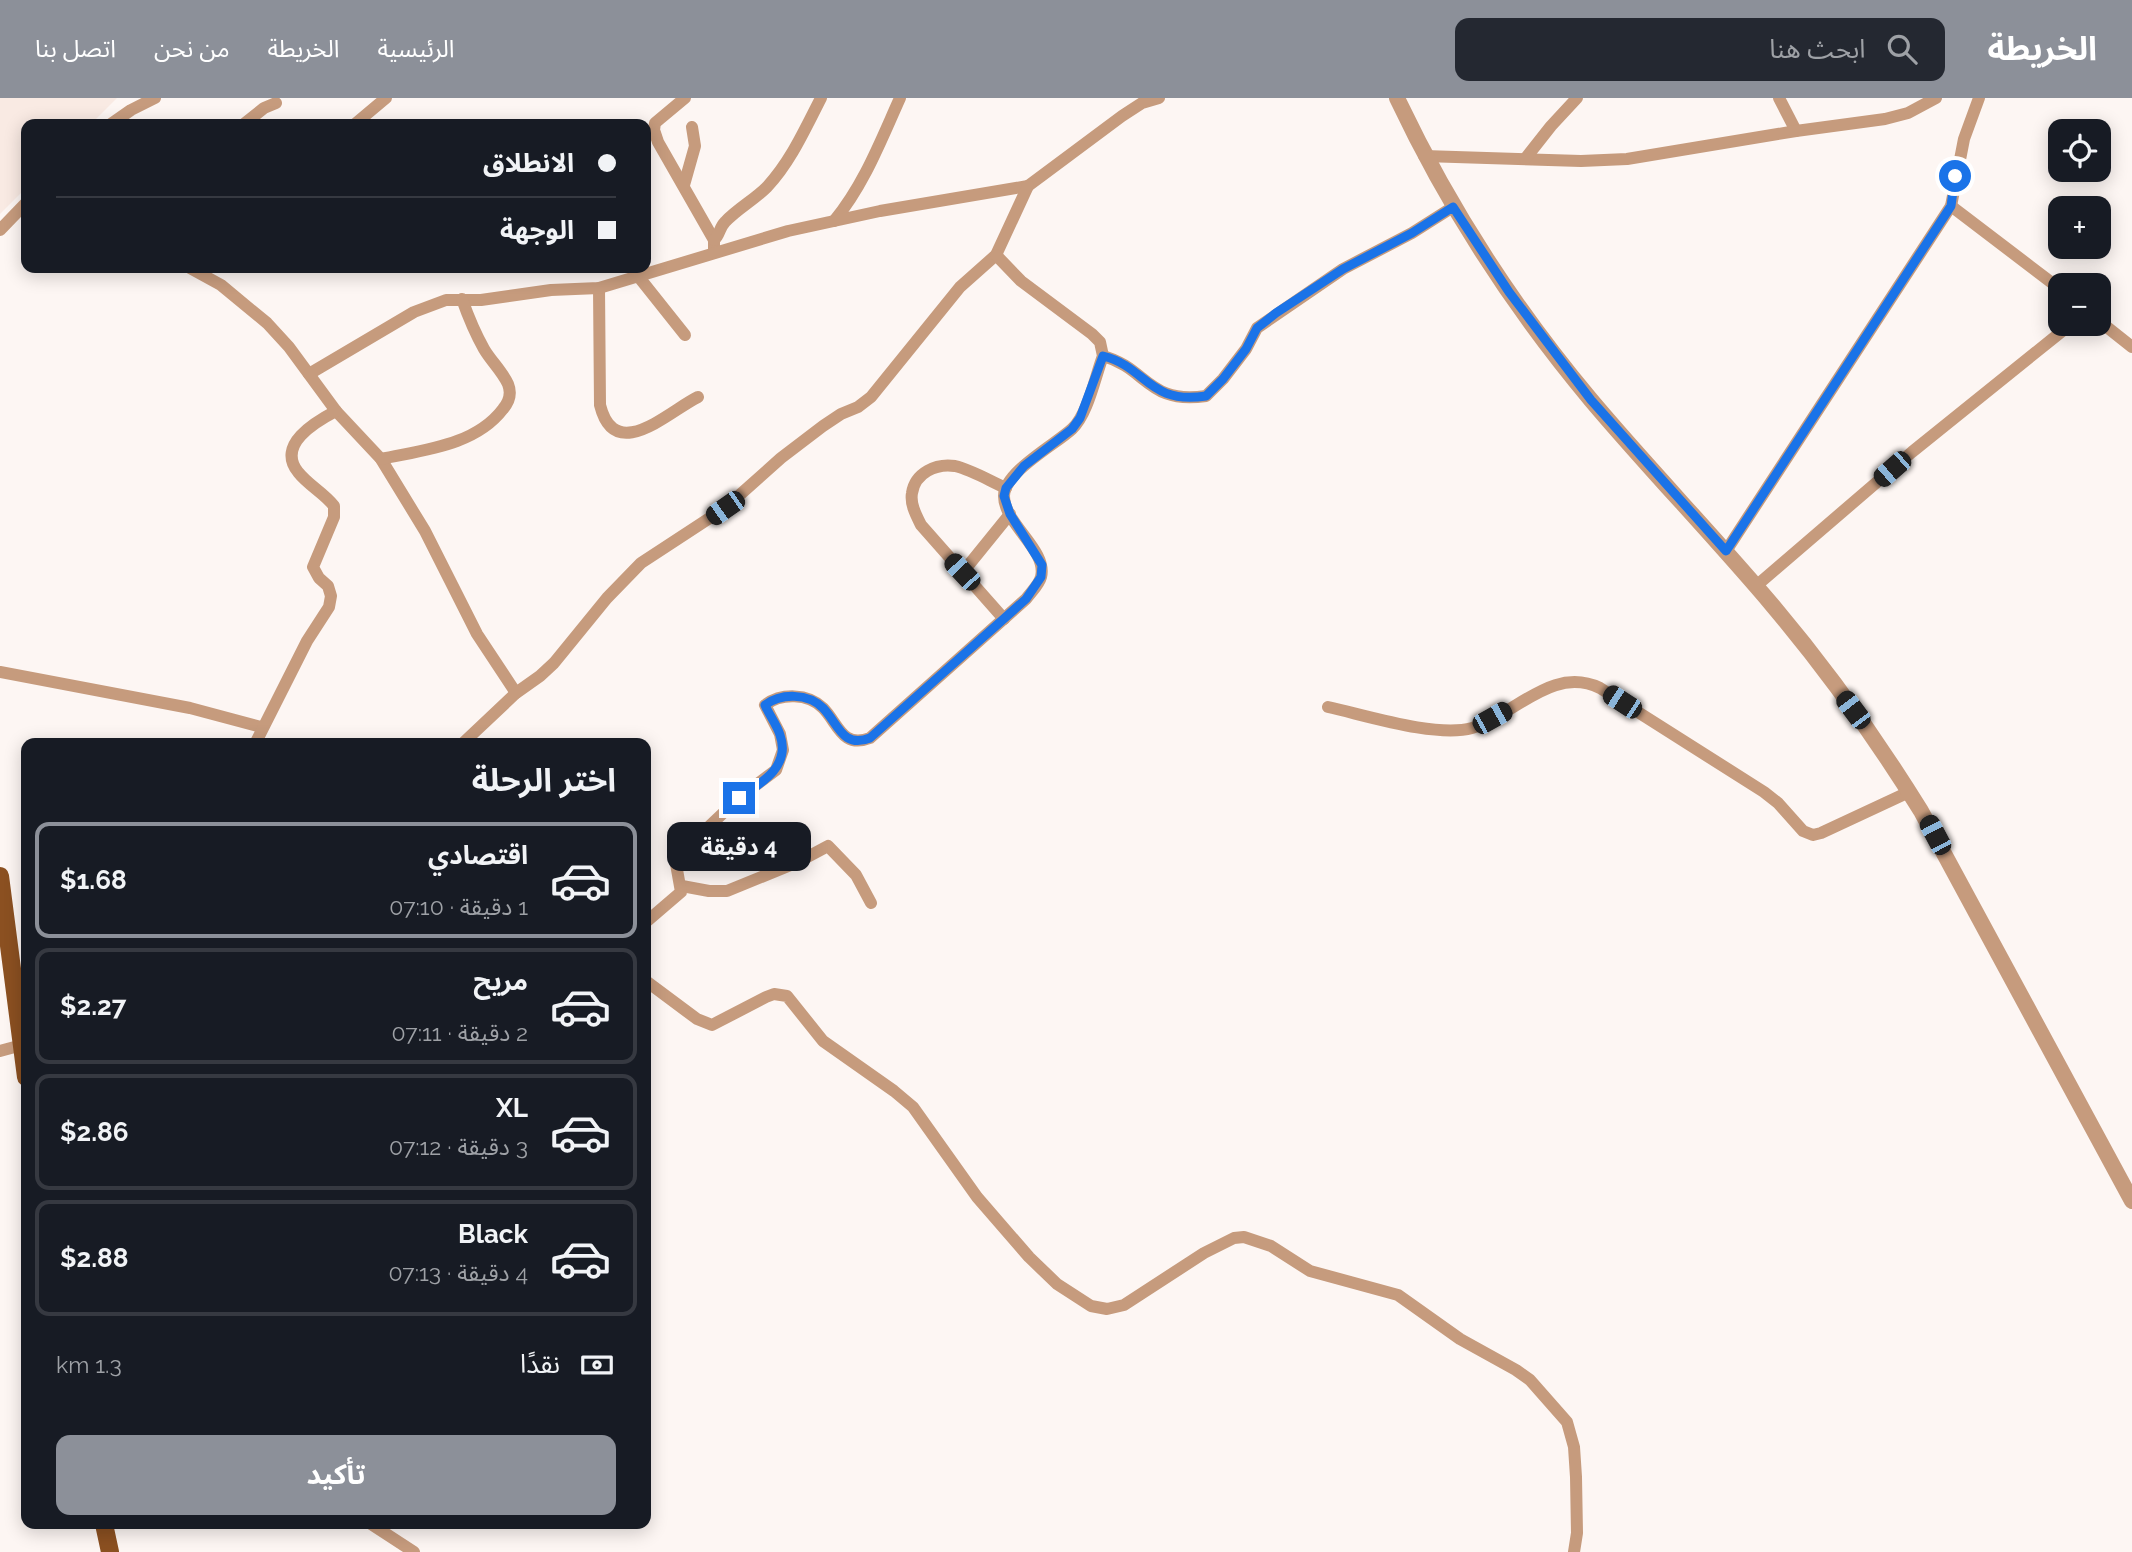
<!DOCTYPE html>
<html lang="ar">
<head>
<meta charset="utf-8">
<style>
  :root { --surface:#171b24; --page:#242831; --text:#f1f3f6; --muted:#9ea1a6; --line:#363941; --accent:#8c9099 }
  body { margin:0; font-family:Raleway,"Noto Sans Arabic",sans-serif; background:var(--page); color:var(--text); direction:rtl; height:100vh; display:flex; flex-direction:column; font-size:26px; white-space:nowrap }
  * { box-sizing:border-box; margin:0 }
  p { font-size:23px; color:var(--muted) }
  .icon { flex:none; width:38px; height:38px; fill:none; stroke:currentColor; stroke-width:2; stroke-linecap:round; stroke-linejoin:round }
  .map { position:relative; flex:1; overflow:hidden; direction:ltr }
  .sheet { position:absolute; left:21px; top:640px; width:630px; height:791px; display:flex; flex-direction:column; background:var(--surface); border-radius:14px; box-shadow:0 4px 18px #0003; direction:rtl }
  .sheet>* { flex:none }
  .hud { position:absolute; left:21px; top:21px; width:630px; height:154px; border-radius:14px; box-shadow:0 4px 18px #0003; direction:rtl; display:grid; align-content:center; height:154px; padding:0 35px; background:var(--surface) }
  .fabs { position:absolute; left:2048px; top:21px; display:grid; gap:14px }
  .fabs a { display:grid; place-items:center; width:63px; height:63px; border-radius:14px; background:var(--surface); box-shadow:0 4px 18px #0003; font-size:35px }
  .end { position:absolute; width:32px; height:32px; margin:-16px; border:9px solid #1a73e8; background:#fff; box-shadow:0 0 0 4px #fff }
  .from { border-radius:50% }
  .bubble { position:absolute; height:49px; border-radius:14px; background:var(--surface); box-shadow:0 4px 18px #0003; font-size:23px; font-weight:700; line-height:49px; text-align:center; direction:rtl }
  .car { position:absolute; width:21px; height:42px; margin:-21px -10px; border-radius:9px; box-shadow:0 0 5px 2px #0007; background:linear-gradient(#222 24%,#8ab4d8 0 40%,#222 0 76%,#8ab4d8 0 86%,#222 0) }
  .hud b { display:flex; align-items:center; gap:24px; height:66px; font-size:26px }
  .hud b+b { border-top:2px solid var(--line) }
  .hud i { width:18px; height:18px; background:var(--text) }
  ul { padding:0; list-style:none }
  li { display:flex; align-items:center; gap:21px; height:116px; margin:0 14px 10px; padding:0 21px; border:4px solid var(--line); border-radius:14px }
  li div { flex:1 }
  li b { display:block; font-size:26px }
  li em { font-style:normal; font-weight:700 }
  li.active { border-color:var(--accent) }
  li>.icon { width:63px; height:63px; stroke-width:1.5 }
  h2 { padding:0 35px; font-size:32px; line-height:84px }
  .pay { display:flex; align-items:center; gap:18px; height:77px; padding:0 35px; font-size:26px }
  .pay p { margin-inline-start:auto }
  .action { display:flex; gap:14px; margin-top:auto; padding:14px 35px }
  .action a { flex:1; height:80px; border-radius:14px; background:var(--accent); color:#fff; font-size:28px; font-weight:700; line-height:80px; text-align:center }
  header { display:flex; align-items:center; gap:42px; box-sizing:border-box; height:98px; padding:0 35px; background:var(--accent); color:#fff }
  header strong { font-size:33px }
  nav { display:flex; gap:38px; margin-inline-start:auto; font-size:24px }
  .search { width:490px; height:63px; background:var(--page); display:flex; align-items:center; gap:18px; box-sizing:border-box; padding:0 24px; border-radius:14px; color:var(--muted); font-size:26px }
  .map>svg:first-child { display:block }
</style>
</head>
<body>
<header>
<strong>الخريطة</strong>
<div class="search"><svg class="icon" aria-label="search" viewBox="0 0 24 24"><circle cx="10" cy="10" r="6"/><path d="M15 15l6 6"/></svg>ابحث هنا</div>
<nav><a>الرئيسية</a><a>الخريطة</a><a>من نحن</a><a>اتصل بنا</a></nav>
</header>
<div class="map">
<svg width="2132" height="1454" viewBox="0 0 2132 1454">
  <rect width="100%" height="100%" fill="#fdf6f3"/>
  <!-- built -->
  <polygon fill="#f9eae3" points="0,0 117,0 91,26 26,26 26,90 0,116"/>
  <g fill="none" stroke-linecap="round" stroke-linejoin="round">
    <!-- minor -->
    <g stroke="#c69b7d" stroke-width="12">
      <polyline points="685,0 655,25 654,32 658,44 714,142 714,154"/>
      <polyline points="1779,0 1796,33"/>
      <polyline points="111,26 131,12 155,0"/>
      <polyline points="244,26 264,10 276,5"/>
      <polyline points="355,26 386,0"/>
      <polyline points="1424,58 1581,63 1627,61 1796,33 1885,21 1908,15 1936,0"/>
      <polyline points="1525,61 1551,28 1577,0"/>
      <polyline points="684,87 695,48 692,29"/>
      <polyline points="1951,108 2060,191"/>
      <path d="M834,123c30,-36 47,-81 66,-123"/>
      <polyline points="0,132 26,105"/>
      <path d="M714,142c6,-5 5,-12 11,-18 12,-13 29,-22 42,-35 24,-26 38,-58 54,-89"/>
      <polyline points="190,170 221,187 267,225 289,249 336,313 381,361 425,433 477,536 516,595"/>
      <polyline points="638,178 685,237"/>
      <path d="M599,190l1,117c15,60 69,6 98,-8"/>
      <polyline points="2098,222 2132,249"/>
      <path d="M1103,258c44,12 45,49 103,40l17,-17 23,-30 11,-21 86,-59 69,-36 41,-26"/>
      <polyline points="309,276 414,214 446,202 481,202 551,192 599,190 788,133 880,113 1028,88 1122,18 1142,5 1159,0"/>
      <path d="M381,361c41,-9 94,-13 122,-50 6,-7 9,-15 5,-25 -6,-13 -17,-23 -24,-35 -9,-16 -16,-33 -22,-50"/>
      <polyline points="1726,453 1951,108 1964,41 1979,0"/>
      <polyline points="963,474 1010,416"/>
      <polyline points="1756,488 1912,354 2071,226"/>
      <path d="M1004,521l-83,-94c-5,-10 -11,-21 -9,-32 3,-20 24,-30 43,-27 17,4 35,15 51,22"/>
      <polyline points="0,574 190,610 261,629"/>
      <path d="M1328,609c37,8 108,31 144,21 43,-13 80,-63 128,-40l164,104 14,11 25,28 10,4 8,-2 88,-41"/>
      <path d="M255,646l52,-103 22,-34 2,-11 -3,-10 -9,-8 -6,-11 21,-50v-11c-10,-13 -26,-21 -36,-34 -22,-27 17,-50 38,-61"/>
      <polyline points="462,646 516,595 540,578 554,565 607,500 641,465 725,410 781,360 823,328 841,316 858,309 871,299 960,189 996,157 1028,88"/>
      <polyline points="682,788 709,793 727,793 798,764 828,748 856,777 871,805"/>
      <path d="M646,824l35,-30 -5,-28 3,-9 60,-57 37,-28 7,-20 -3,-16 -15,-29c16,-12 43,-12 58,3 15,15 19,41 47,30l156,-139c5,-7 13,-14 15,-22 7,-27 -37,-53 -37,-81 0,-24 52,-52 68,-67 16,-15 23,-52 31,-73l-3,-14 -8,-8 -71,-53 -25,-26"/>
      <polyline points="646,883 697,921 712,927 766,899 774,896 787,898 823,943 894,993 913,1009 977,1099 1029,1159 1057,1186 1091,1208 1107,1211 1124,1207 1204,1155 1234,1140 1244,1139 1271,1148 1310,1173 1398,1197 1460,1241 1516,1272 1530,1282 1567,1324 1574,1349 1576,1379 1577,1435 1574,1454"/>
      <polyline points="0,953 22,947"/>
      <polyline points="371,1426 414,1454"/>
    </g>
    <!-- tertiary -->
    <path stroke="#c69b7d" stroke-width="16" d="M1397,0c51,108 117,210 194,302 59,70 123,136 182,206 54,64 104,134 148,205l211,390"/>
    <!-- primary -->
    <g stroke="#8b5021" stroke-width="18">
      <polyline points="0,778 26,979"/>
      <polyline points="104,1426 110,1454"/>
    </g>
  </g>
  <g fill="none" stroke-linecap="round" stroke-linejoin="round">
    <!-- route -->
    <path stroke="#1a73e8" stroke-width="9" d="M739,700c23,-15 52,-32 41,-63 -3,-10 -11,-20 -15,-30 16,-12 43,-12 58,3 15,15 19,41 47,30l156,-139 15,-22 1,-12 -32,-51 -6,-18 2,-8 18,-22 48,-37 8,-11 23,-62c44,11 45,49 103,40l17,-17 23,-30 11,-21 19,-15 67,-44 69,-36 41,-26 56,85 82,108 135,151 225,-345 4,-30"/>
  </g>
</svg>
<div class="fabs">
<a><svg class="icon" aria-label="locate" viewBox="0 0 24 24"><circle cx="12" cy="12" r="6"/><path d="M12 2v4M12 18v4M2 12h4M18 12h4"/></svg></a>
<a>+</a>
<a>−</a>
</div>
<i class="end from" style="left:1955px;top:78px"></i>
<i class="end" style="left:739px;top:700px"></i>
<div class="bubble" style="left:667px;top:724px;width:144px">4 دقيقة</div>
<i class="car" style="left:1892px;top:371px;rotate:229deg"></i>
<i class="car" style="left:725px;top:410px;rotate:235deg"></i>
<i class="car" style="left:962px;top:474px;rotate:317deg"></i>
<i class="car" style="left:1622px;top:604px;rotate:303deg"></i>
<i class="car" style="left:1853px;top:612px;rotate:323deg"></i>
<i class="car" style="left:1492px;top:620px;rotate:61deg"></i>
<i class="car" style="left:1935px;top:737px;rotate:332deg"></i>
<div class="hud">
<b><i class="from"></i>الانطلاق</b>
<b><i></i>الوجهة</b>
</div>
<section class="sheet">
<h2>اختر الرحلة</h2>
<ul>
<li class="active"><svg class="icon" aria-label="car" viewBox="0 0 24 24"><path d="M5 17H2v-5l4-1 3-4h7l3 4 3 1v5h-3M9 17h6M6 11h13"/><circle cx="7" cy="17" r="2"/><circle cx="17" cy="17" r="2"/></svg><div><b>اقتصادي</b><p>1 دقيقة · 07:10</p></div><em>$1.68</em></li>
<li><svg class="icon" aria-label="car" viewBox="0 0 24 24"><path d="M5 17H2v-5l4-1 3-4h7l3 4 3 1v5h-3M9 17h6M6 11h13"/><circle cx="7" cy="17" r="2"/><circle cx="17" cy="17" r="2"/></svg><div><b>مريح</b><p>2 دقيقة · 07:11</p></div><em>$2.27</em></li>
<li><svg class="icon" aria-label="car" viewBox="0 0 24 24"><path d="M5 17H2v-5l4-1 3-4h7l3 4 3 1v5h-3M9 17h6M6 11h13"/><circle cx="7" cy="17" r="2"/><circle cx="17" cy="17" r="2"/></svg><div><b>XL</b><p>3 دقيقة · 07:12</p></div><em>$2.86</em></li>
<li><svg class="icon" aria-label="car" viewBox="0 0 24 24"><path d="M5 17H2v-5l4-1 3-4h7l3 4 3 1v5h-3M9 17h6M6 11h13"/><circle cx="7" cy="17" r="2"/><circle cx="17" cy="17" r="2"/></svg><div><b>Black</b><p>4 دقيقة · 07:13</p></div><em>$2.88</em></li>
</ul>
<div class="pay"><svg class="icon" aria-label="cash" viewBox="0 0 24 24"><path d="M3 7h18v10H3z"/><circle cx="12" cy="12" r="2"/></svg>نقدًا<p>1.3 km</p></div>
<div class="action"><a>تأكيد</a></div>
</section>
</div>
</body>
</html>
